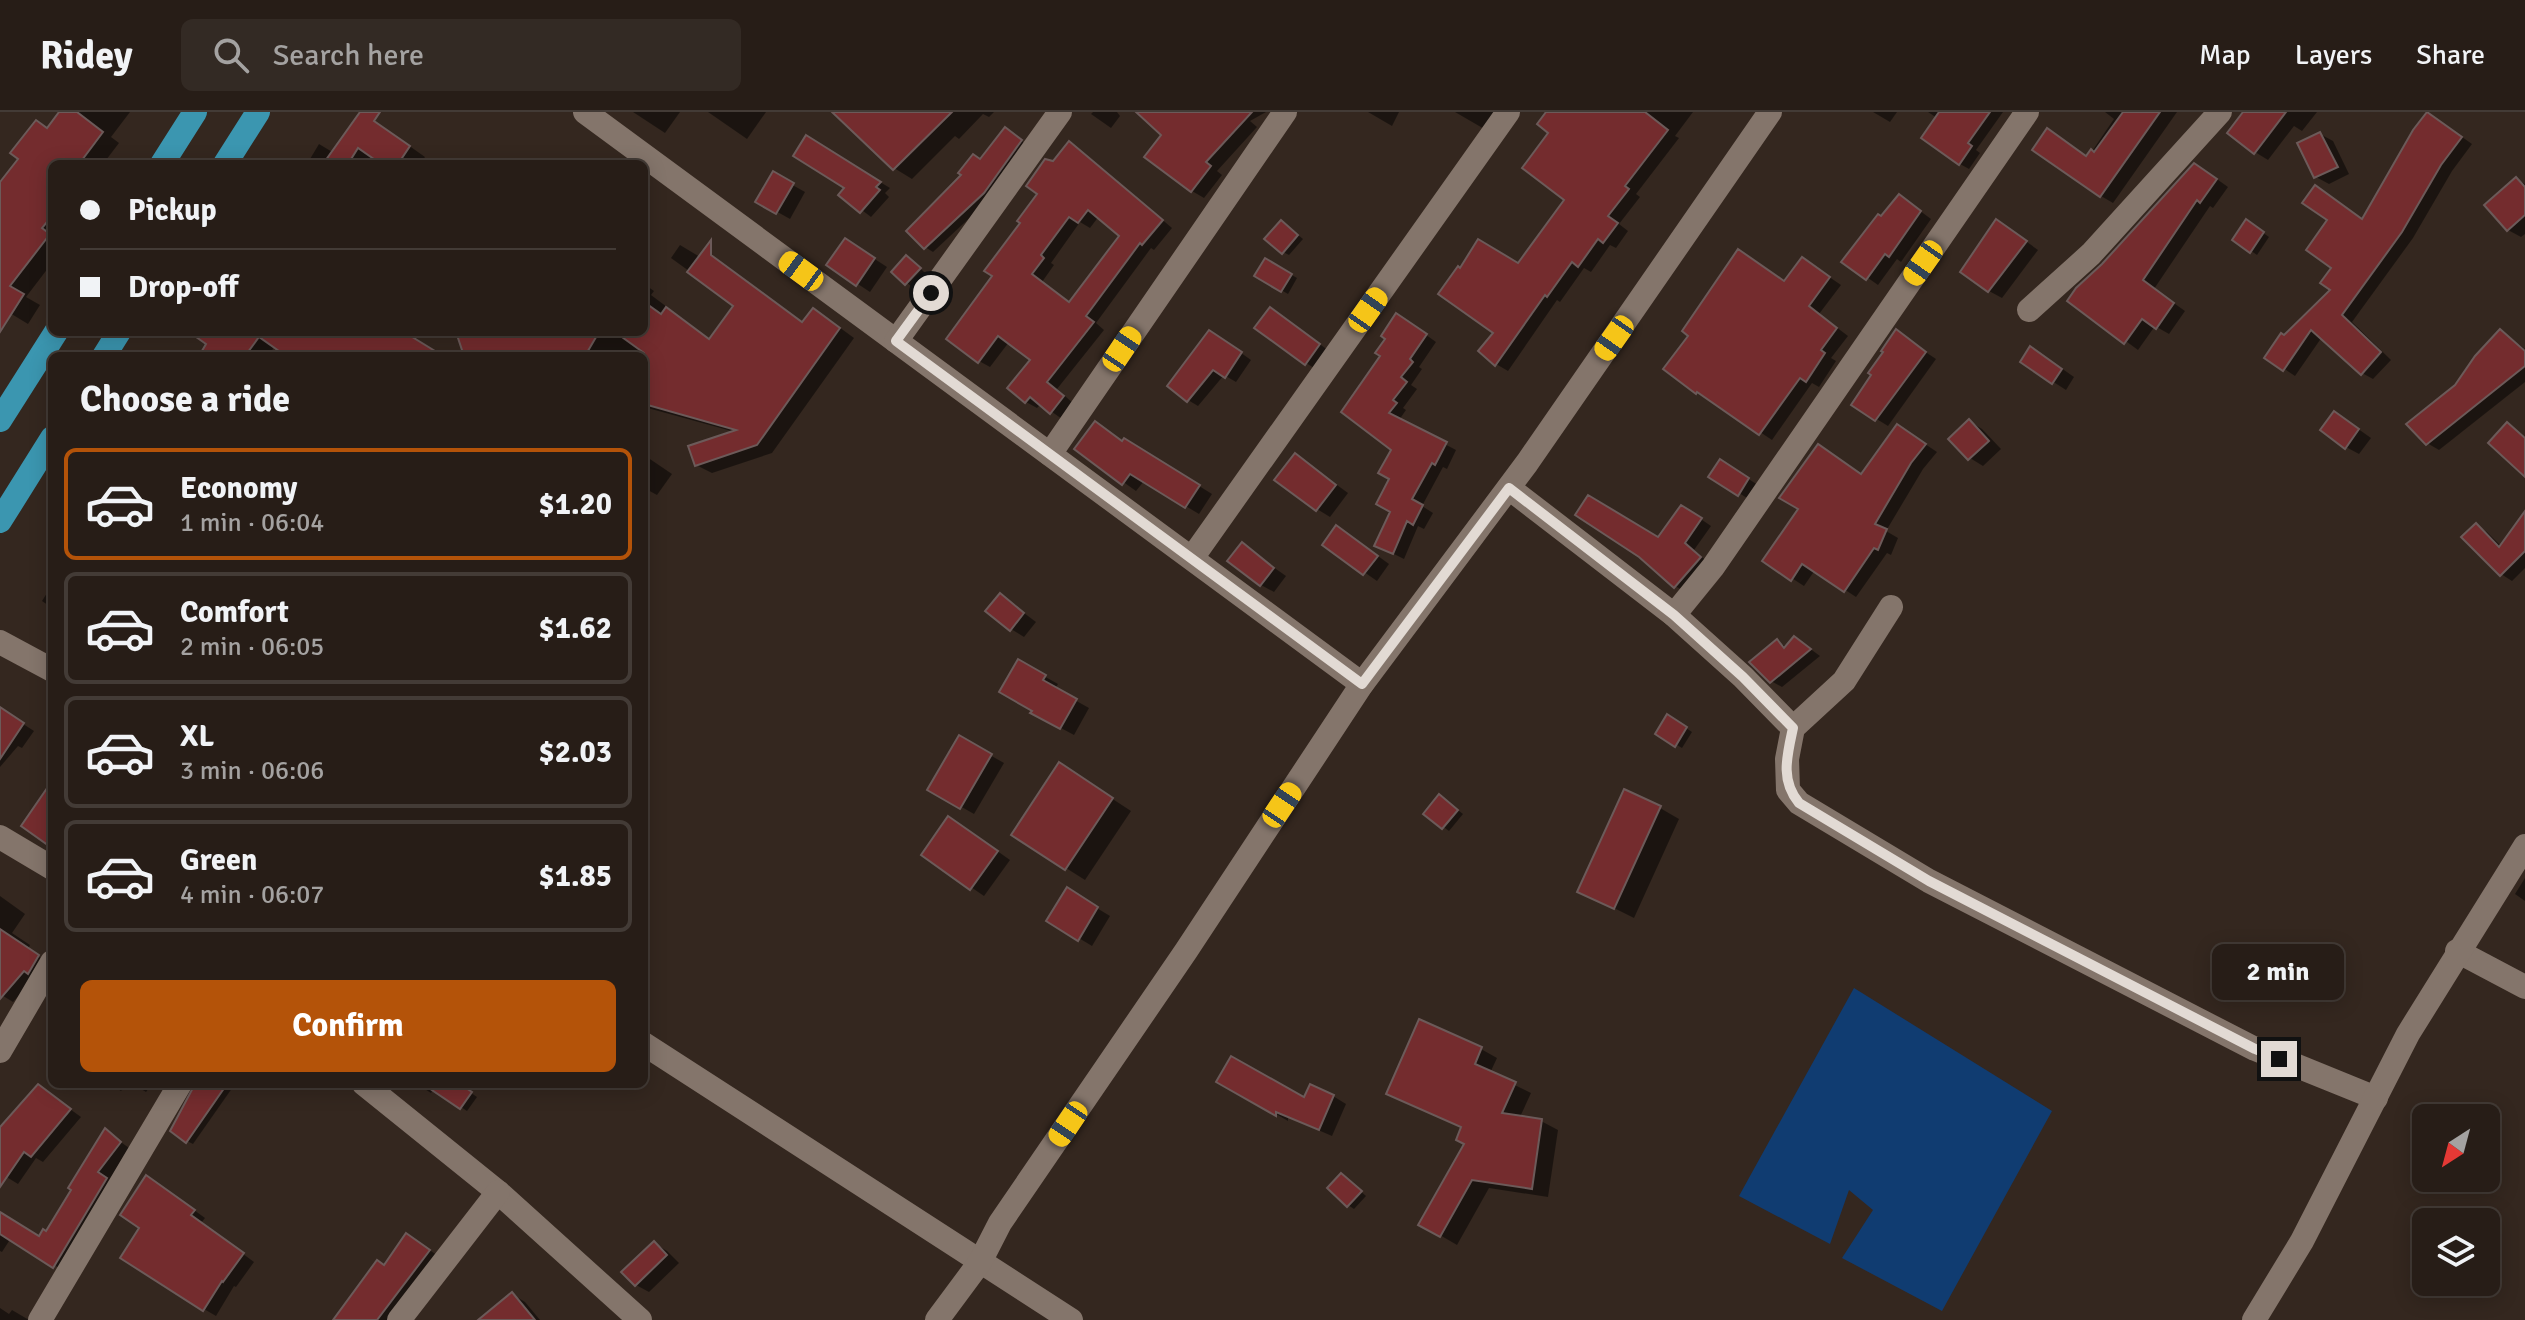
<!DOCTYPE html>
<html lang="en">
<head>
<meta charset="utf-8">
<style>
  :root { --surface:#271d17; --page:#332a24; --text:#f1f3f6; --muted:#a4a2a1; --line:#433b36; --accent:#b45309 }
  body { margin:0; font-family:Signika,sans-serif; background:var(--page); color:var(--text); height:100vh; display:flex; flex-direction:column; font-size:30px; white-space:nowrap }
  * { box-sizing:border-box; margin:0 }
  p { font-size:26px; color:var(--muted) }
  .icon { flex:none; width:44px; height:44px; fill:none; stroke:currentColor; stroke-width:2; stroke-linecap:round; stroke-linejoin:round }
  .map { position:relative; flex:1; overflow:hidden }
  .drawer { position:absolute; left:48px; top:240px; width:600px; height:736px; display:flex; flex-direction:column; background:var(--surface); border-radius:12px; box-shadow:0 4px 20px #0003,0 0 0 2px var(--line) }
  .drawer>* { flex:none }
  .banner { position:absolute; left:48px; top:48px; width:600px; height:176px; border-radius:12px; box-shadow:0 4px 20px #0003,0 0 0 2px var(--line); display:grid; align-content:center; height:176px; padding:0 32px; background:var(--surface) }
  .needle { width:52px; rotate:216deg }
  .controls { position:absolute; left:2412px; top:992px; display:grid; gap:16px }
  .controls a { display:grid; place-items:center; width:88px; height:88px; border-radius:12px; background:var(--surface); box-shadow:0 4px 20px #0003,0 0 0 2px var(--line); font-size:40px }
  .end { position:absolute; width:36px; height:36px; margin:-18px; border:10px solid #e2dad4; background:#111; box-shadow:0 0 0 4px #111 }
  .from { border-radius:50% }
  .bubble { position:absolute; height:56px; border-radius:12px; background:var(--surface); box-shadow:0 4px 20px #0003,0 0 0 2px var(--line); font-size:26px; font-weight:700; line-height:56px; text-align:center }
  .car { position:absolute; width:24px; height:48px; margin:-24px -12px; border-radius:10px; box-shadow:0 0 6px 2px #0007; background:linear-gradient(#f5c518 24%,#345 0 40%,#f5c518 0 76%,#345 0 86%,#f5c518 0) }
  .banner b { display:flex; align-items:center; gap:28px; height:76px; font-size:30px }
  .banner b+b { border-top:2px solid var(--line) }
  .banner i { width:20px; height:20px; background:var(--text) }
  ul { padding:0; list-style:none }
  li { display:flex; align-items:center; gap:24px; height:112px; margin:0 16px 12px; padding:0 16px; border:4px solid var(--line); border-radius:12px }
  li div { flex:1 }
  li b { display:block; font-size:30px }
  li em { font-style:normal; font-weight:700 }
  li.active { border-color:var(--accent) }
  li>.icon { width:72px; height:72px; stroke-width:1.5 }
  h2 { padding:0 32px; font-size:36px; line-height:96px }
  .cta { display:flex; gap:16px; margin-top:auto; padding:16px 32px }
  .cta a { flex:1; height:92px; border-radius:12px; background:var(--accent); color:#fff; font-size:32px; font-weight:700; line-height:92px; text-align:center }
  header { display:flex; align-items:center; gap:48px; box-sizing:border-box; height:112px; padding:0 40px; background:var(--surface); border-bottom:2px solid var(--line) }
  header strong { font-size:38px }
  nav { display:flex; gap:44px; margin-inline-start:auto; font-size:28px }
  .search { width:560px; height:72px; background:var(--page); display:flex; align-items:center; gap:20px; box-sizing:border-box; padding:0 28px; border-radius:12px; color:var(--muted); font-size:30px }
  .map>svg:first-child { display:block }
</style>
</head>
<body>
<header>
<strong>Ridey</strong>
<div class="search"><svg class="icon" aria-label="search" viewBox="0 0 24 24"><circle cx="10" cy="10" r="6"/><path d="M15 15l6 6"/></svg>Search here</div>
<nav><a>Map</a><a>Layers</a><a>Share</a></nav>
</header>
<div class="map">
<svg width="2525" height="1208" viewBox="0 0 2525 1208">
  <rect width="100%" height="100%" fill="#34271f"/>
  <!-- water -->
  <polygon fill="#103c71" points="1854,876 2052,999 1942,1199 1842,1146 1873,1098 1849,1078 1830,1132 1739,1084"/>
  <!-- shadow -->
  <g fill="#0007" fill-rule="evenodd">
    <polygon points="62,0 130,0 111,25 119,31 103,52 52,52 52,151 26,185 40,193 28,212 0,195 0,72"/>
    <polygon points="633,0 680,0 665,21"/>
    <polygon points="708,0 766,0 747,27"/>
    <polygon points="835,0 994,0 989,5 983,2 959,27 955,24 912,67 894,56"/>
    <polygon points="1093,0 1117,0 1120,4 1111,16 1091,2"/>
    <polygon points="1139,0 1266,0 1250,9 1257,15 1217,59 1222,63 1204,86 1192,79 1163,23"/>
    <polygon points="1368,0 1399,0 1392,14"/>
    <polygon points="1455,0 1498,0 1486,18"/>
    <polygon points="1549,0 1693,0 1675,24 1679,26 1636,82 1640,85 1619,112 1628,119 1616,136 1610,133 1591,160 1584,156 1560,190 1557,188 1508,259 1496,252 1496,221 1519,153 1567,87 1551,21"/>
    <polygon points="1873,0 1897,0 1890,10"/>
    <polygon points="1928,0 2003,0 1976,38 1980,41 1969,57 1960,52 1937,6"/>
    <polygon points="2105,0 2177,0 2113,91 2101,84 2060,26 2088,45 2114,7"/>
    <polygon points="2258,0 2317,0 2302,19 2294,14 2268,48 2255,40"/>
    <polygon points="2428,1 2472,32 2452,59 2413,126 2352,210 2391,248 2373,267 2362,261 2322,225 2295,264 2267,245 2333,177 2364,108"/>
    <polygon points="377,11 425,45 420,52 307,52 319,32 334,41"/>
    <polygon points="1013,22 1028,34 992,85 933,140 925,135 981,49"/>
    <polygon points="2320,22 2333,29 2349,62 2329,72 2316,65"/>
    <polygon points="807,26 890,76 885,81 889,85 871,105 841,82 847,75"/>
    <path d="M1069,31l11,7 92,78 -18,22 -3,-2 -55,75 8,7 -47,59 17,15 -12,15 -21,-15 -4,4 -11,-6 -17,-14 23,-28 -23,-18 -19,25 -11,-6 15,-85 60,-113zM1099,104l22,19 -50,68 -29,-21 12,-17 -3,-2 29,-41 10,6z"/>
    <polygon points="2207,60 2228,75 2213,96 2210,94 2154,177 2185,199 2169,222 2155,214 2138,238 2070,188"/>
    <polygon points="773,62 805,80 790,107 758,89"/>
    <polygon points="2516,67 2525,72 2525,122 2521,125 2508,118 2487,94"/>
    <polygon points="1900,84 1931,107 1901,150 1897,147 1878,173 1844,149"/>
    <polygon points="2252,113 2269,125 2257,143 2234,127"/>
    <polygon points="1287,114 1303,127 1289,143 1283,140"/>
    <polygon points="2009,117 2038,138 2002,186 1989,179"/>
    <polygon points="680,133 700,145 719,149 804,211 828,207 854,226 772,341 712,361 696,353 735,320 644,295 644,244 466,244 458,220 644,220 644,172 654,179 651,183 711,228 736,193 671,146"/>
    <polygon points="858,136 887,155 870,180 829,153"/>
    <polygon points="1803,147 1841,173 1819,202 1848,224 1831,246 1836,249 1819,275 1812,271 1772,328 1709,286 1697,280"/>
    <polygon points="1266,148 1297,166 1288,182 1257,164"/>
    <polygon points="913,149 925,161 912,175 894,160"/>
    <polygon points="1271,197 1332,241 1319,259 1306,251"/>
    <polygon points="1408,210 1436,230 1419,255 1422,257 1411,273 1417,277 1403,296 1406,298 1399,308 1456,338 1447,357 1443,355 1422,394 1433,401 1424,417 1418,414 1404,447 1388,439 1392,399 1393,337 1343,300"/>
    <polygon points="2501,219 2525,237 2525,270 2439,338 2427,331 2457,274"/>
    <polygon points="193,220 416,220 412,226 441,244 291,244 275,234 268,244 201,244 209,232"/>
    <polygon points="1220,226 1251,248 1236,270 1224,263 1198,294 1188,288"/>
    <polygon points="1906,227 1936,247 1888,314 1854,293"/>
    <polygon points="2044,244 2074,265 2066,278 2022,250"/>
    <polygon points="1969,309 1982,317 2001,337 1983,354 1970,346"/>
    <polygon points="2347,309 2371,326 2359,342 2346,335"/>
    <polygon points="1910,322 1937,340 1923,357 1886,419 1898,426 1891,443 1887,441 1856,485 1815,458 1804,474 1765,449"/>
    <polygon points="1125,328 1212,382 1199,402 1144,369 1136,379 1077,337"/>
    <polygon points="644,343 672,362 657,383 644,376"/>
    <polygon points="1308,352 1348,381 1330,405 1317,397"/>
    <polygon points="1733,357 1761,375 1752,389 1711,364"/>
    <polygon points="1692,401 1711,414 1694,438 1710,452 1686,480 1675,474 1659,428"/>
    <polygon points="2525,402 2525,456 2512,469 2501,462 2476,413 2487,420 2502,435"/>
    <polygon points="1349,423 1389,452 1377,469 1324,432"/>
    <polygon points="1242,433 1286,464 1274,480 1261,473"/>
    <polygon points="52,473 52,496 42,489"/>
    <polygon points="1000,483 1036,510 1024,525 1011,517"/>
    <polygon points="1777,530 1787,535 1805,533 1820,544 1782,575 1771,569"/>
    <polygon points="1019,550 1058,572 1055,577 1089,596 1074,623 1033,601"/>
    <polygon points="0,597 34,619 22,636 18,634 0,655"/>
    <polygon points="1668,604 1692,620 1682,636 1657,621"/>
    <polygon points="960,626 1004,651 974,702 930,677"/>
    <polygon points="1079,665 1131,699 1085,768 1066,756"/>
    <polygon points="1445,688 1463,702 1449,719 1426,702"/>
    <polygon points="1660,696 1679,707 1634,806 1580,779"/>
    <polygon points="962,714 1010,748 984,784 924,743"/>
    <polygon points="2525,766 2525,789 2515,782"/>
    <polygon points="1067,778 1110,804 1092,834 1049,808"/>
    <polygon points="0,784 25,802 12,821 30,833 28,837 48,851 13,890 0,882"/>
    <polygon points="1481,937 1497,946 1490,961 1531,981 1520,1005 1541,1009 1558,1018 1548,1085 1489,1076 1457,1133 1421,1112 1466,1032 1463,1016 1388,981"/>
    <polygon points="1219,969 1305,988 1333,984 1346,992 1332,1024 1288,1005 1288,1009"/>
    <polygon points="110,972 127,972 121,979"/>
    <polygon points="133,972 152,972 146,980"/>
    <polygon points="196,972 235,972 193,1032 187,1029"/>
    <polygon points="417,972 436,972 431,981"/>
    <polygon points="450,972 458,972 477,985 467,999 443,983"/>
    <polygon points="38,974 81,1005 43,1050 36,1046 18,1072 0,1061 0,1026"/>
    <polygon points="105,1019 132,1038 67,1161 11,1126 2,1140 0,1139 0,1102 40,1126 47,1121"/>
    <polygon points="1342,1063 1366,1084 1354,1097 1348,1093"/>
    <polygon points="158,1072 205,1106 201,1111 254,1150 236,1175 234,1174 216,1204 204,1197 142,1115"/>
    <polygon points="418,1130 441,1146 394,1208 335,1208 385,1155"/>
    <polygon points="654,1131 667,1139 679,1151 649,1180 636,1173 624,1160"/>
    <polygon points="512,1182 525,1190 540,1208 501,1208"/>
    <polygon points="0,1196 9,1202 12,1198 29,1208 0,1208"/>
  </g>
  <!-- building -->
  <g fill="#742c2e" stroke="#6c5a59" stroke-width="2" fill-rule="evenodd">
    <polygon points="59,0 77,0 103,20 79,52 52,52 52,104 42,116 50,122 10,174 24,182 0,220 0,70 18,47 10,41 36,8 47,16"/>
    <polygon points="360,0 380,0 374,9 410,34 398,52 381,52 358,36 348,52 323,52"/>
    <polygon points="832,0 952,0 893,58"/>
    <polygon points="1136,0 1252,0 1206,50 1211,54 1191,80 1144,45 1161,23"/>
    <polygon points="1546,0 1645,0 1668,18 1625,74 1629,77 1608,104 1618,111 1603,131 1598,127 1578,155 1572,150 1547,185 1545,183 1495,254 1478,239 1493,221 1438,182 1458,154 1460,156 1478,127 1518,151 1564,88 1522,56 1548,21 1537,12"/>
    <polygon points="1939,0 1990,0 1968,31 1972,34 1959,53 1921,26"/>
    <polygon points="2123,0 2160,0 2100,85 2032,38 2047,16 2086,44 2091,37 2094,40"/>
    <polygon points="2243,0 2286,0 2254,42 2227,21"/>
    <polygon points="2427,0 2462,25 2441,53 2402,120 2342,203 2381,240 2361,263 2311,218 2283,259 2264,246 2281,221 2284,223 2330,178 2320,171 2331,156 2306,138 2327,108 2302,91 2315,73 2362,107 2413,18"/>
    <polygon points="1005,15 1022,28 984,81 924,137 906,119 961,63 958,61 973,42 980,47"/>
    <polygon points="2320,20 2338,55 2314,66 2297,31"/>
    <polygon points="806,23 881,70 876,75 880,78 860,101 838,83 844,76 793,44"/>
    <path d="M1069,29l94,79 -21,25 -2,-2 -54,73 8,6 -47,60 17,14 -14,18 -20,-17 -5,6 -18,-15 23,-28 -32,-24 -20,27 -32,-24 46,-63 -8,-5 36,-48 -3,-2 20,-27 -11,-8 19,-27 8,2zM1088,98l31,26 -50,66 -37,-28 12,-16 -3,-3 28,-38 9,6z"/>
    <polygon points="2194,51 2217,67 2200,91 2197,88 2143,168 2174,191 2156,217 2142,207 2124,232 2067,189 2076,176 2102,152"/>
    <polygon points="773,59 794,71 776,102 755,90"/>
    <polygon points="2516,65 2525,75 2525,103 2507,119 2484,93"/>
    <polygon points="1899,82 1921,99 1889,145 1885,142 1866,168 1841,150 1878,102 1881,104"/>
    <polygon points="1996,107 2027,129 1988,180 1960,160"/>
    <polygon points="2246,107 2264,120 2250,141 2232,128"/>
    <polygon points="1281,108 1298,123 1282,142 1264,127"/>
    <polygon points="845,126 875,146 856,174 826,153"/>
    <polygon points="711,128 711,143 802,210 813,196 840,216 757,333 695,354 688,334 736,318 644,292 644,241 615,220 644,220 644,190 661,202 666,195 709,227 733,194 687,160"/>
    <polygon points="1738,137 1784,169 1802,145 1830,165 1809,194 1837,216 1821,238 1825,241 1806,270 1800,266 1759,323 1697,280 1696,282 1663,257 1688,224 1682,219"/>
    <polygon points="906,143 921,156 905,173 891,160"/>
    <polygon points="1265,146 1292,162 1281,180 1254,164"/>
    <polygon points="1270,195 1320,232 1305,253 1254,216"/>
    <polygon points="1396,201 1427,222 1410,247 1413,250 1401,265 1407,270 1393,288 1397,291 1389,301 1447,330 1435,353 1432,351 1412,387 1423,393 1413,413 1407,409 1393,442 1374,434 1390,400 1376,392 1389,367 1378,361 1391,338 1341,300 1380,244 1375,241 1385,227 1381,224"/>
    <polygon points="1896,217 1926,240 1875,309 1851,293 1871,263 1868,261 1883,240 1881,239"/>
    <polygon points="2500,217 2525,239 2525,254 2426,333 2406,312 2455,273 2475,244"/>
    <polygon points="1209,218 1242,240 1225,266 1213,258 1187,290 1167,274"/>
    <polygon points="189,220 404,220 443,244 286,244 259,225 245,244 199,244 206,232"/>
    <polygon points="456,220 599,220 585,244 464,244"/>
    <polygon points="2030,234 2062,257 2052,272 2020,250"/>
    <polygon points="2334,299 2359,317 2345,337 2320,318"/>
    <polygon points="1969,307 1989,329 1968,348 1948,327"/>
    <polygon points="1095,309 1122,329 1124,326 1200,373 1185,396 1130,362 1122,373 1074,337"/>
    <polygon points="2507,310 2525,326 2525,365 2488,331"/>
    <polygon points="1897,312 1926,332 1911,351 1875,412 1887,417 1878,438 1874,436 1844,480 1802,452 1791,469 1762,449 1798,397 1779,386 1818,332 1861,362"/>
    <polygon points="1295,341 1336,373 1316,399 1274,368"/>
    <polygon points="1720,347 1749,366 1738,384 1708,365"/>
    <polygon points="1588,383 1658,425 1681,393 1702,406 1685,431 1701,445 1674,476 1639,445 1575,403"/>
    <polygon points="2525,399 2525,439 2500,464 2461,425 2476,411 2499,435"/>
    <polygon points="1336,413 1378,444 1363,463 1322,433"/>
    <polygon points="1242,430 1274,456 1260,474 1227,449"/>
    <polygon points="1000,481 1024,501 1010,519 985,499"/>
    <polygon points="1794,524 1811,537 1770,571 1749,550 1777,527 1784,536"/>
    <polygon points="1018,547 1046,563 1043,568 1077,587 1060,617 1030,601 1032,599 999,580"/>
    <polygon points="0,595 24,611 0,647"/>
    <polygon points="1667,602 1687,615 1675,635 1655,622"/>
    <polygon points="959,623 992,642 960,697 927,678"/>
    <polygon points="1059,650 1113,686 1065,758 1011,723"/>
    <polygon points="52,669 52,736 21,714"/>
    <polygon points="1624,677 1661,694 1614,797 1577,780"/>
    <polygon points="1439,682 1458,698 1442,717 1423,702"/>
    <polygon points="948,704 998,739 970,778 921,743"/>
    <polygon points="1067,775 1098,795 1078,829 1046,809"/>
    <polygon points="0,817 39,843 28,862 24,859 0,887"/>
    <polygon points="1419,907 1482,935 1475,952 1516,970 1502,1001 1542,1007 1532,1077 1472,1068 1440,1125 1418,1113 1464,1032 1456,1028 1461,1015 1386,982"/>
    <polygon points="1231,944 1304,985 1310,972 1334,983 1319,1018 1276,1000 1276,1004 1216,970"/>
    <polygon points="38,972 71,997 31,1045 24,1040 0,1075 0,1015"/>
    <polygon points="195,972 227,972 186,1031 170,1019"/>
    <polygon points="423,972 460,972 472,980 460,997"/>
    <polygon points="105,1016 121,1030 98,1060 107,1066 53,1156 0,1122 0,1100 39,1124 43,1117 46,1119 71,1078 68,1076"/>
    <polygon points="1341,1061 1362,1079 1347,1095 1327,1076"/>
    <polygon points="146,1063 195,1098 191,1103 244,1141 223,1170 222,1169 203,1199 120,1146 139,1116 120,1103"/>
    <polygon points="406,1121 430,1138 377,1208 333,1208 377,1148 384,1153"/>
    <polygon points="654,1129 667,1143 635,1174 621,1160"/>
    <polygon points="512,1180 535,1208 478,1208"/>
  </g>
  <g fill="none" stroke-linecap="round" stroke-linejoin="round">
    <!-- street -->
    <g stroke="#84756b" stroke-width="24">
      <polyline points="585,0 1362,572"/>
      <polyline points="2029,198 2091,142 2220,0"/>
      <polyline points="896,229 1060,0"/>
      <polyline points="1050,342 1285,0"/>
      <polyline points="1509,376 1674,503 1743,565 1793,616"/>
      <polyline points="1192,446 1508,0"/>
      <polyline points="1891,495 1844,569 1793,616 1787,647 1788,678 1799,691 1929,769 2255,937 2376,986"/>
      <polyline points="1674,503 1713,455 2027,0"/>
      <polyline points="0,530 52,558"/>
      <polyline points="0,725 52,756"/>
      <polyline points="2457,839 2525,875"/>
      <polyline points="644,932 1071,1208"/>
      <polyline points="0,939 52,850"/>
      <polyline points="364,972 498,1080 640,1208"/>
      <polyline points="40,1208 180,972"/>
      <polyline points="399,1208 498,1080"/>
      <polyline points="937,1208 980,1150 1000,1111 1186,839 1362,572 1527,351 1770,0"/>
      <polyline points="2254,1208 2302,1129 2408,922 2525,734"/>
    </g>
    <!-- highway -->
    <g stroke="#3b96b0" stroke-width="24">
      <polyline points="162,52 195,0"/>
      <polyline points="225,52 258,0"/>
      <polyline points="104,244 119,220"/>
      <polyline points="0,308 56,220"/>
      <polyline points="0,409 52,326"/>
    </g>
  </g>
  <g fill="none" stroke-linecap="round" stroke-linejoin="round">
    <!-- route -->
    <path stroke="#e2dad4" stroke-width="10" d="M931,181l-35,48 466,343 147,-196 165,127 69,62 50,51c-6,28 -13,52 6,75l130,78 326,168 24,10"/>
  </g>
</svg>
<div class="controls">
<a><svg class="needle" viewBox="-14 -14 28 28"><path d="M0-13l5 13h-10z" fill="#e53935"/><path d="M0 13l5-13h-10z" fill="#a4a2a1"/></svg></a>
<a><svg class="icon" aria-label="layers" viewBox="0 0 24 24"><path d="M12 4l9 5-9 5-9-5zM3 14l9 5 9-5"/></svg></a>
</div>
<i class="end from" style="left:931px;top:181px"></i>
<i class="end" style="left:2279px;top:947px"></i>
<div class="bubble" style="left:2212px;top:832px;width:132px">2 min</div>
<i class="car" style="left:1923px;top:151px;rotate:215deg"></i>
<i class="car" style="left:801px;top:159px;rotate:306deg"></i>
<i class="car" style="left:1368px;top:198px;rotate:35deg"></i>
<i class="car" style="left:1614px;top:226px;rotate:215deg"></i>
<i class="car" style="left:1122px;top:237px;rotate:34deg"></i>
<i class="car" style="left:1282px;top:693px;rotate:34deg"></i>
<i class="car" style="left:1068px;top:1012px;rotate:214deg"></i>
<div class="banner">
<b><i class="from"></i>Pickup</b>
<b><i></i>Drop-off</b>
</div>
<section class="drawer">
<h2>Choose a ride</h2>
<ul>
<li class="active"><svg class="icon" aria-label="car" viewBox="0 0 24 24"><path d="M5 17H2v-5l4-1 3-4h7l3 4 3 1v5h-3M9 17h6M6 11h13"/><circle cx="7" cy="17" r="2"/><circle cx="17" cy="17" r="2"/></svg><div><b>Economy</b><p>1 min · 06:04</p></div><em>$1.20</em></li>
<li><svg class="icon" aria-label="car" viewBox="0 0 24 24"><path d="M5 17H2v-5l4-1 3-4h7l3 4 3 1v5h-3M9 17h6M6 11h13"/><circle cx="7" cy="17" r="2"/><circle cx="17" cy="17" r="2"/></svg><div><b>Comfort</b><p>2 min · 06:05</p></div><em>$1.62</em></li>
<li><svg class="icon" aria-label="car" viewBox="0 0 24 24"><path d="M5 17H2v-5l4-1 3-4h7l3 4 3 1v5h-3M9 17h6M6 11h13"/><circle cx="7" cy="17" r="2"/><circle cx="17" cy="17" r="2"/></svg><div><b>XL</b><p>3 min · 06:06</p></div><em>$2.03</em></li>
<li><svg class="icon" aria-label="car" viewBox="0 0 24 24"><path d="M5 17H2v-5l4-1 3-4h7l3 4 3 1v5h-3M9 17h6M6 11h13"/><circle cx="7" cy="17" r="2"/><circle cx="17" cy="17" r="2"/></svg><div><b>Green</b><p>4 min · 06:07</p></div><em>$1.85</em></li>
</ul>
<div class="cta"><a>Confirm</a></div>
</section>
</div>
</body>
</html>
